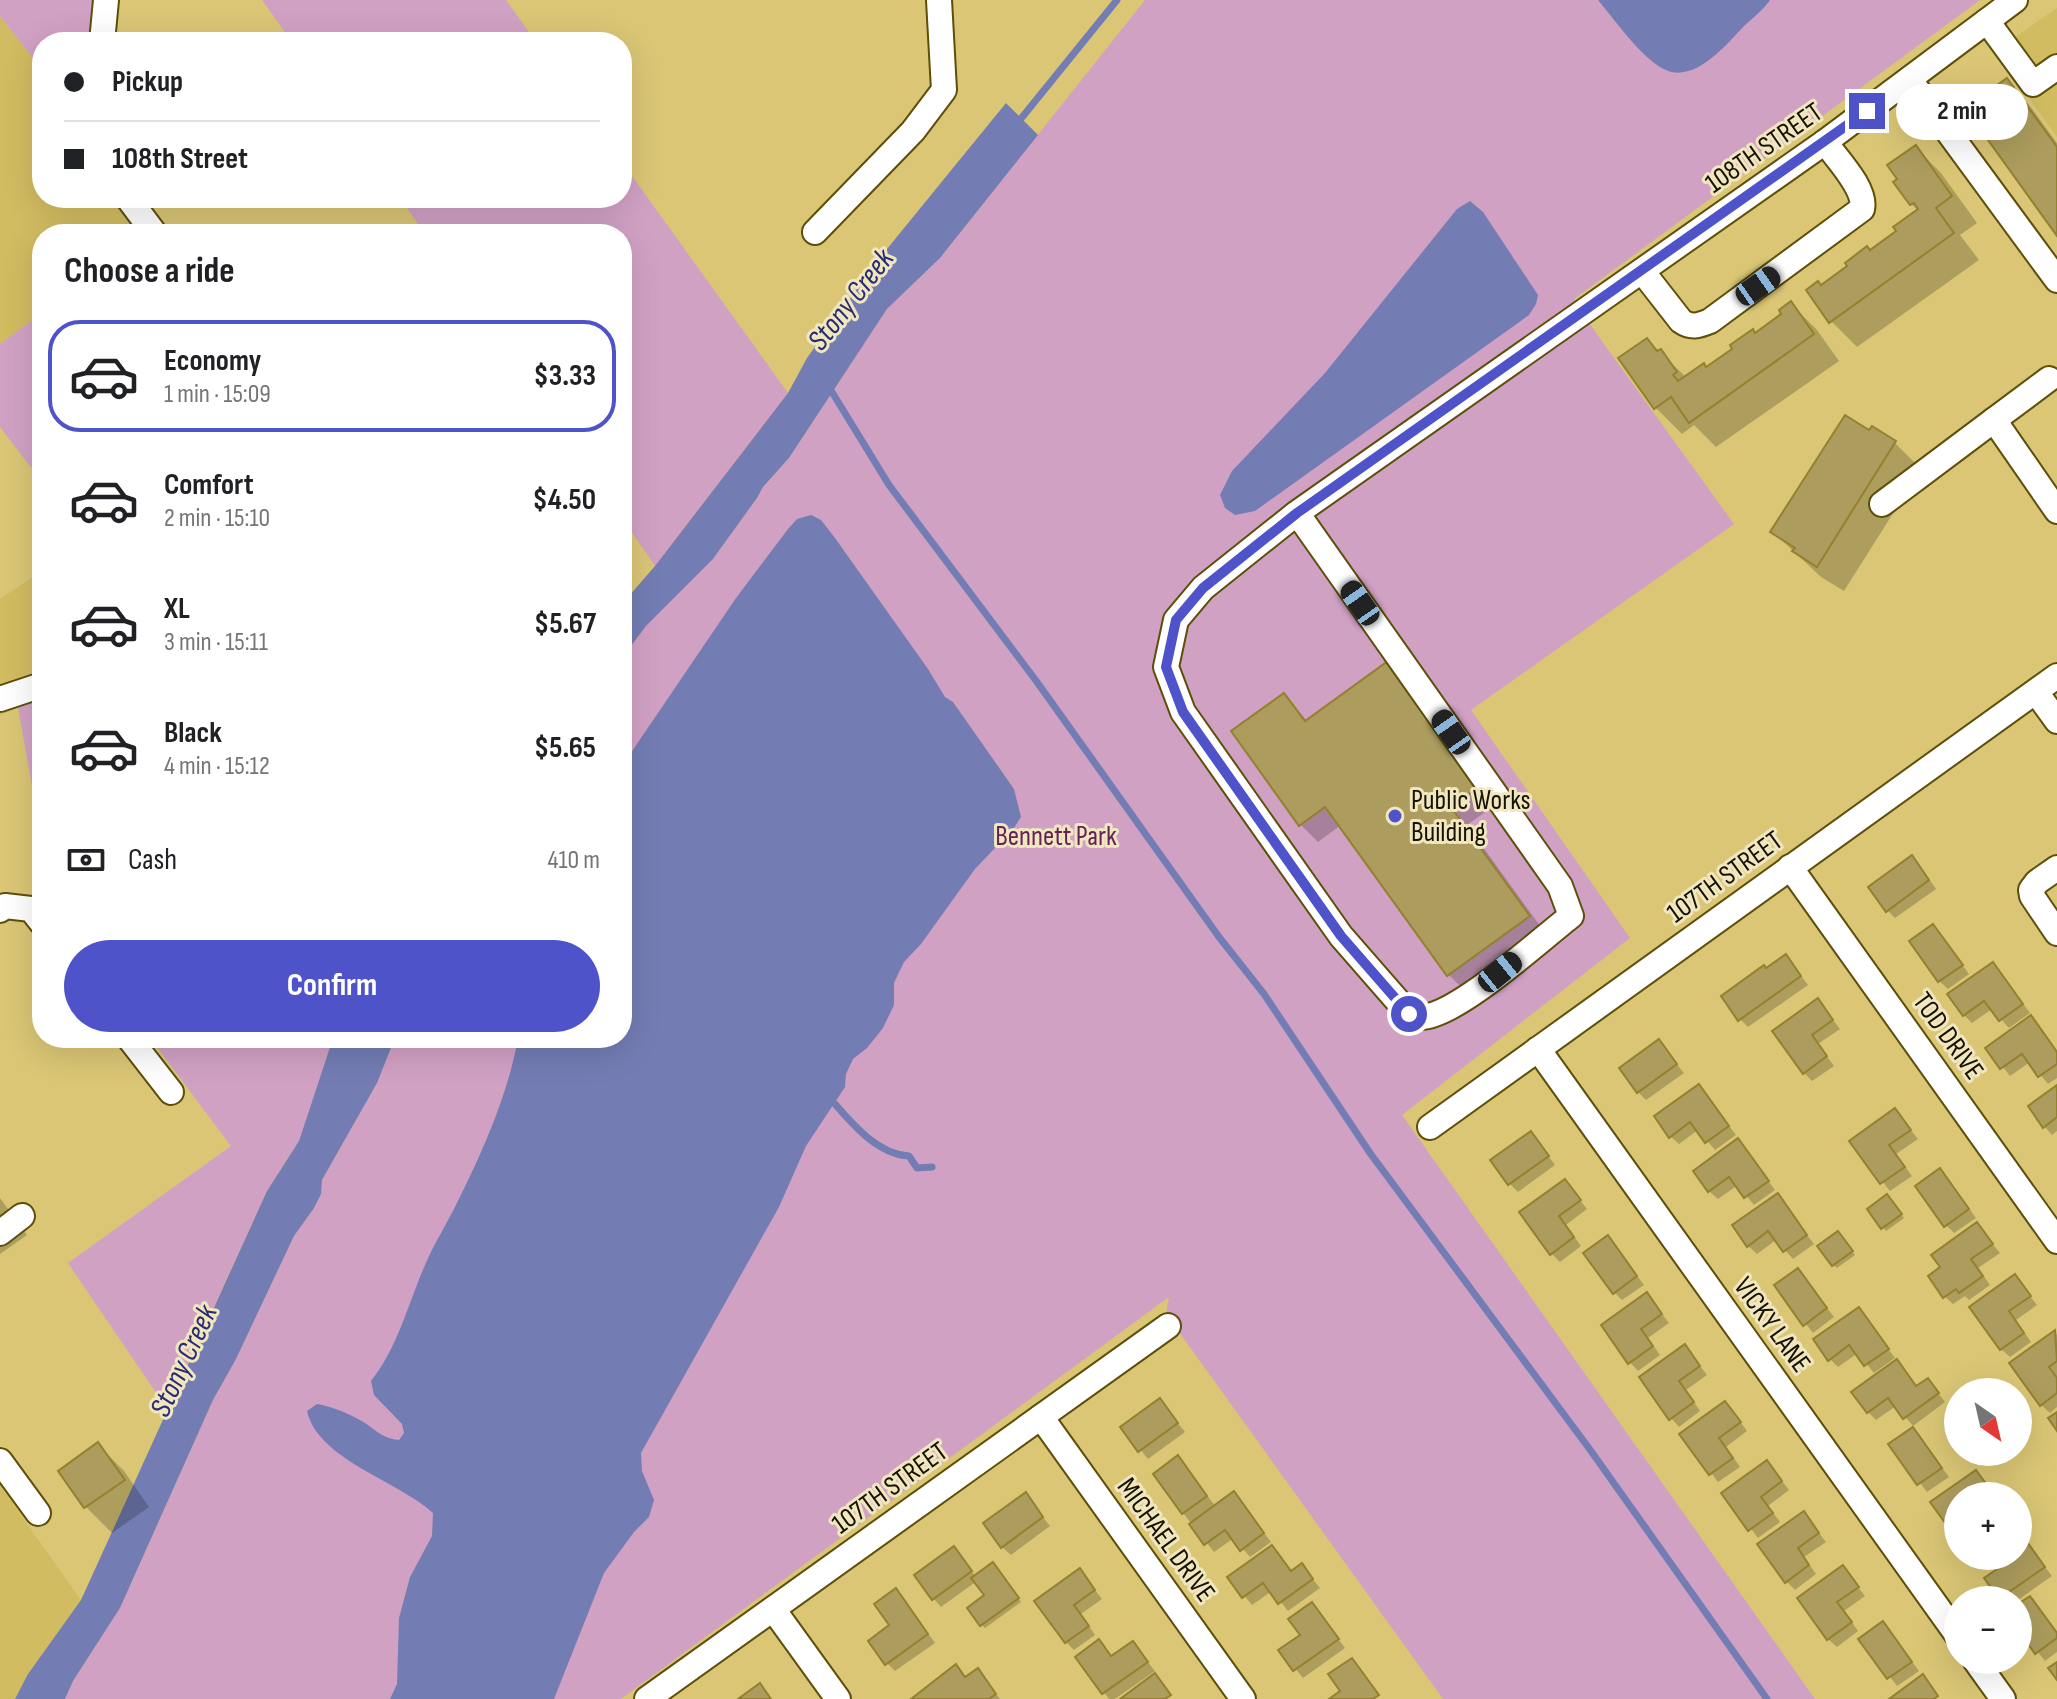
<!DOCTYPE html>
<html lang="en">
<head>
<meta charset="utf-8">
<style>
  :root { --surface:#fff; --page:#f2f2f2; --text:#202124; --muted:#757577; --line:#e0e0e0; --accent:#4e53c9 }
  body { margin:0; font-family:"Sofia Sans Condensed",sans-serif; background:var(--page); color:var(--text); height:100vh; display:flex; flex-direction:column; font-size:30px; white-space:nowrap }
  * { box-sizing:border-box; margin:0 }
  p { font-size:26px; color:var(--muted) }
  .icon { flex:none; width:44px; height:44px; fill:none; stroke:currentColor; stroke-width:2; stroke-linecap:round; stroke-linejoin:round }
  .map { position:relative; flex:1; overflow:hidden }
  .sheet { position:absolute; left:32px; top:224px; width:600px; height:824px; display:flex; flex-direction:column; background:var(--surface); border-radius:32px; box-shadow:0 8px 32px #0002 }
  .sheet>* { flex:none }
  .top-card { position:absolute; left:32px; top:32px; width:600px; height:176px; border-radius:32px; box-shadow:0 8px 32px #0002; display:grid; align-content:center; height:176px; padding:0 32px; background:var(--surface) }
  .needle { width:52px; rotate:146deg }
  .fabs { position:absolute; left:1944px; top:1378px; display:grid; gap:16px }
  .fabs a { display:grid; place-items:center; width:88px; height:88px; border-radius:50%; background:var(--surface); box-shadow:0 8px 32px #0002; font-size:40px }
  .end { position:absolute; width:36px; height:36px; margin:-18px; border:10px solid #4e53c9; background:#fff; box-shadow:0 0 0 4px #fff }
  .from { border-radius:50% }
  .bubble { position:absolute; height:56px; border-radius:28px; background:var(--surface); box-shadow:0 8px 32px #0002; font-size:26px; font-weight:700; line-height:56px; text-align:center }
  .car { position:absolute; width:24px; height:48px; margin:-24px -12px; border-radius:10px; box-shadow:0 0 6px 2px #0007; background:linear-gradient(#222 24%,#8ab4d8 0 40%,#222 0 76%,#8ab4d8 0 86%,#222 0) }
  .top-card b { display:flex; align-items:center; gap:28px; height:76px; font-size:30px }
  .top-card b+b { border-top:2px solid var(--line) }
  .top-card i { width:20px; height:20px; background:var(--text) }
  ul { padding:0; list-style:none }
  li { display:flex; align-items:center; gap:24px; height:112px; margin:0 16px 12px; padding:0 16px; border:4px solid transparent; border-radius:32px }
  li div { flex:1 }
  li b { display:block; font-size:30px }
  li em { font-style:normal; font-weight:700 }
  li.active { border-color:var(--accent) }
  li>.icon { width:72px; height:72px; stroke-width:1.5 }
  h2 { padding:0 32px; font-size:36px; line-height:96px }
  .pay { display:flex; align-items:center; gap:20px; height:88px; padding:0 32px; font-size:30px }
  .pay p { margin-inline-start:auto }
  .button { display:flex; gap:16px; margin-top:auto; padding:16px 32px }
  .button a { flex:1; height:92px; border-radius:48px; background:var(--accent); color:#fff; font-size:32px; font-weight:700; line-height:92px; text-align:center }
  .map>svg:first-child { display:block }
</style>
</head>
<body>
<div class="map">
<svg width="2057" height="1699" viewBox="0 0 2057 1699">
  <rect width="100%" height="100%" fill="#dac675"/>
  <!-- built -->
  <g fill="#d2bc61">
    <polygon points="2057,8 2057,137 1995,51"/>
    <polygon points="0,16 42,70 42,198 128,198 151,234 42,234 42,313 0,344"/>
    <polygon points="42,571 42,698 0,715 0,599"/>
    <polygon points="0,1486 81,1600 28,1674 15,1699 0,1699"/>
  </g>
  <!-- green -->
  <g fill="#d1a1c4">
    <polygon points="0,0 106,0 102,42 42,42 42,70 0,16"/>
    <polygon points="262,0 506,0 536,42 292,42"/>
    <polygon points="1145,0 1980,0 1574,299 1596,333 1734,524 1471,710 1630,938 1402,1115 1815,1699 1443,1699 1166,1314 1169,1297 621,1699 65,1699 73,1681 120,1608 213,1400 236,1359 294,1236 314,1208 320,1194 322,1180 377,1083 395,1038 622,1038 622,658 646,626 713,559 757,498 763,487 789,458 887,309 940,258"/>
    <polygon points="622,162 788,393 655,566 622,518 622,234 425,234 400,198 622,198"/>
    <polygon points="42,313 42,482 0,427 0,344"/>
    <polygon points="42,698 42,843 18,707"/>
    <polygon points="150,1038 333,1038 299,1141 267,1191 167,1409 68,1263 231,1146"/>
  </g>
  <!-- water -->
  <g fill="#737db4">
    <path d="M1598,0h172c-8,11 -16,17 -26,26 -17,18 -47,55 -76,45 -25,-10 -53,-51 -70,-71z"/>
    <polygon points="1006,103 1038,135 940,258 887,309 789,458 763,487 757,498 713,559 646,626 622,658 622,604 655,566 788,393 807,358 878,260"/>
    <polygon points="1470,201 1483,212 1538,295 1536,304 1529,315 1255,511 1235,515 1225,508 1220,495 1232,471 1325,373 1457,209"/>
    <path d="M811,515l10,5 14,18 93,131 17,28 8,5 61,87 7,28 -7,11 -39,41 -54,75 -17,18 -10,21v22l-11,23 -16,20 -14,11 -7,15 -1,13 -39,59 -27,61 -138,246 1,18 12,29 -5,17 -15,15 -30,41 -50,126h-164l7,-15 2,-66 11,-41 22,-41 1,-23c-34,-32 -115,-53 -126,-102l10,-7c17,3 33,10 48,19 12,8 19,16 34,17l5,-7 -2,-9 -28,-29 -3,-14c27,-34 37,-77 54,-116 9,-21 21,-40 31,-60 26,-52 52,-110 62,-167h104v-272l114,-168 52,-69 9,-10z"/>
    <polygon points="333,1038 395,1038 377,1083 322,1180 321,1194 314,1208 294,1236 236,1359 213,1400 120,1608 73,1681 65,1699 15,1699 28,1674 81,1600 267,1191 299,1141"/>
  </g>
  <!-- shadow -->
  <g fill="#0003">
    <polygon points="2007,81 2024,98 2057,143 2057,233"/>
    <polygon points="1915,147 1941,173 1977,223 1960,235 1979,260 1857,347 1831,321 1822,287 1898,232 1919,211 1911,204"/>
    <polygon points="1791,304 1817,330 1839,361 1716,447 1694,425 1682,434 1656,408 1621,358 1647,340 1687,378 1707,369 1756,335 1784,315"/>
    <polygon points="1873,429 1895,443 1921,469 1844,591 1821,577 1773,532"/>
    <polygon points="1388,664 1495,805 1467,825 1546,934 1466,992 1448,974 1341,825 1318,842 1300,824 1284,695 1308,722"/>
    <polygon points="1920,866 1936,889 1895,918 1887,910"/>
    <polygon points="1933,926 1969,974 1948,989 1939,981"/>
    <polygon points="1786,956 1808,985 1748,1027 1740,1019 1766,970"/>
    <polygon points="1993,964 2030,1013 2009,1028 1992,1009 1972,1023 1964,1015"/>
    <polygon points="1818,1001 1840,1029 1818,1044 1834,1066 1812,1081 1804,1073"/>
    <polygon points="2031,1018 2057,1052 2057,1078 2048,1084 2030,1062 2010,1076 1988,1048"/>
    <polygon points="1659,1042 1684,1073 1646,1100 1638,1092"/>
    <polygon points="1699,1086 1736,1135 1715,1150 1698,1130 1679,1144 1670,1136"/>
    <polygon points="2057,1088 2057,1131 2052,1135 2044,1126"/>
    <polygon points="1895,1111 1918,1139 1896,1154 1912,1176 1890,1191 1852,1142"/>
    <polygon points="1738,1141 1775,1190 1754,1205 1738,1185 1718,1199 1709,1191"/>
    <polygon points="1538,1142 1555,1165 1518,1192 1510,1184"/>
    <polygon points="1948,1179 1976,1218 1954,1233 1946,1225"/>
    <polygon points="1565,1181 1587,1209 1566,1225 1581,1246 1560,1262 1551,1253"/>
    <polygon points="1777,1196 1814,1244 1793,1259 1776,1240 1757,1254 1748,1246"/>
    <polygon points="0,1198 27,1235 0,1254"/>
    <polygon points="1891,1200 1904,1218 1886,1231 1869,1210"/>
    <polygon points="1977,1225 2000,1253 1978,1268 1990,1285 1969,1300 1965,1296 1953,1304 1944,1296 1942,1268"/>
    <polygon points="1842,1237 1855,1255 1837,1268 1833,1265"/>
    <polygon points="1608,1238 1644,1285 1622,1300 1614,1292"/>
    <polygon points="1798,1270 1834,1317 1813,1333 1777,1286"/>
    <polygon points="2015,1277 2037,1305 2016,1320 2031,1342 2010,1357 2001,1349"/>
    <polygon points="1647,1295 1669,1323 1648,1338 1660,1355 1638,1371 1630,1362"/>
    <polygon points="1858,1309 1895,1358 1874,1373 1858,1353 1838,1367 1830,1359"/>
    <polygon points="2055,1332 2057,1335 2057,1407 2050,1413 2041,1405"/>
    <polygon points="1685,1347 1707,1375 1686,1390 1700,1411 1679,1427 1671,1418"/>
    <polygon points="1897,1362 1918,1387 1935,1389 1945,1402 1913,1426 1896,1406 1876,1420 1868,1412"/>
    <polygon points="1160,1401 1185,1432 1148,1459 1123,1428"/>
    <polygon points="1733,1412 1747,1431 1726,1447 1740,1467 1718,1482 1682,1434"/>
    <polygon points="1913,1429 1949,1477 1927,1492 1891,1445"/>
    <polygon points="98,1445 124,1471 149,1507 112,1533 86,1507"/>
    <polygon points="1178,1458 1216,1507 1234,1494 1271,1542 1250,1557 1234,1538 1214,1552 1183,1513"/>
    <polygon points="1767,1462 1789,1490 1768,1506 1780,1522 1758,1538 1724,1493"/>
    <polygon points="1976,1472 1995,1496 1958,1496 1958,1529 1956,1530 1933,1503"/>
    <polygon points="1025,1495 1050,1526 1011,1555 1002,1547"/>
    <polygon points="1804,1514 1826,1542 1804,1557 1816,1574 1795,1590 1786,1581"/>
    <polygon points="2018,1532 2052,1576 2018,1600 2003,1600 1987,1578 2009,1563 2003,1556 2018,1556"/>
    <polygon points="1272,1547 1292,1572 1302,1566 1320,1588 1288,1611 1272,1591 1252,1605 1230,1578"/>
    <polygon points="954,1548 976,1577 996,1568 1021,1602 985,1628 982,1625 987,1596 977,1581 941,1607 933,1598"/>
    <polygon points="1843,1568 1865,1596 1844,1611 1858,1631 1837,1647 1828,1639"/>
    <polygon points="1080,1571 1102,1599 1081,1614 1095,1635 1074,1650 1066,1642"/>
    <polygon points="2030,1598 2057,1632 2057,1652 2045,1661 2018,1627 2018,1607"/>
    <polygon points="904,1599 935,1643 895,1671 887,1663 892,1626"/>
    <polygon points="1312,1604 1345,1648 1303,1678 1281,1651 1302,1635"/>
    <polygon points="1883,1624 1919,1671 1897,1686 1861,1639"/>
    <polygon points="1099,1642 1112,1658 1132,1643 1155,1671 1115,1699 1109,1699 1078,1657"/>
    <polygon points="956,1667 967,1679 978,1671 1000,1699 913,1699"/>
  </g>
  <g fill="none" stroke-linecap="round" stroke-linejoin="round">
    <!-- stream -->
    <g stroke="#737db4" stroke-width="7">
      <polyline points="1015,126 1117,0"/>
      <polyline points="832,392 889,485 1037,682 1219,937 1264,994 1370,1153 1591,1451 1767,1699"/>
      <path d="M835,1104c19,22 43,50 74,52l8,12 15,-1"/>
    </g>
  </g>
  <!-- building -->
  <g fill="#ac9c5d" stroke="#94812e" stroke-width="2">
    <polygon points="2007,78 2057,147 2057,236 1965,108"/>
    <polygon points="1916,145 1952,196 1936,208 1954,233 1829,323 1806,290 1818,281 1821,285 1847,266 1845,263 1867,246 1870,250 1896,231 1893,227 1918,209 1914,203 1910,205 1893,182 1897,179 1887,165"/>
    <polygon points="1791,301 1814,334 1689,423 1671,397 1654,409 1618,358 1647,338 1657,351 1661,349 1677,372 1673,375 1678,381 1704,363 1706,367 1732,349 1730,345 1753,329 1755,333 1781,314 1779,310"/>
    <polygon points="1845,415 1869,430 1872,426 1896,441 1817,567 1792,551 1795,548 1770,532"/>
    <polygon points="1388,661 1479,787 1451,807 1530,916 1447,976 1325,807 1299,826 1231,731 1284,693 1305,721"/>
    <polygon points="1912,855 1929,880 1886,912 1868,887"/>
    <polygon points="1933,924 1963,965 1938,982 1909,941"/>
    <polygon points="1786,954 1801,976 1738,1021 1721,996 1764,965 1766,968"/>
    <polygon points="1993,962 2023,1004 1999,1021 1984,1001 1963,1016 1947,994"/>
    <polygon points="1818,998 1833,1020 1812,1035 1827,1056 1803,1074 1772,1031"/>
    <polygon points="2031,1015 2057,1052 2057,1064 2038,1077 2022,1054 2000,1069 1985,1048"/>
    <polygon points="1659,1039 1677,1064 1637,1093 1619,1068"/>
    <polygon points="1699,1084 1729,1126 1705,1143 1690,1122 1669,1138 1654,1116"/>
    <polygon points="2057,1085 2057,1117 2043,1128 2028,1106"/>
    <polygon points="1895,1108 1911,1130 1889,1145 1905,1167 1880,1184 1849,1141"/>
    <polygon points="1531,1131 1549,1156 1508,1185 1490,1160"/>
    <polygon points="1738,1138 1769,1181 1744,1198 1729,1177 1708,1192 1693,1171"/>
    <polygon points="1940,1168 1969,1209 1944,1227 1915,1186"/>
    <polygon points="1565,1179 1581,1200 1559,1216 1574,1237 1550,1255 1519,1212"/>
    <polygon points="1778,1193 1807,1235 1783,1252 1768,1231 1747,1247 1732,1225"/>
    <polygon points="1887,1194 1902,1214 1881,1229 1867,1209"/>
    <polygon points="1977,1222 1993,1244 1971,1259 1983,1276 1959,1293 1956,1289 1943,1298 1928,1276 1940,1267 1931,1255"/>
    <polygon points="1838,1231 1853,1251 1832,1266 1817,1246"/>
    <polygon points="1608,1235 1637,1276 1613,1294 1583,1253"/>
    <polygon points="1798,1268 1827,1308 1803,1326 1774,1285"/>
    <polygon points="2015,1274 2031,1296 2009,1311 2024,1333 2000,1350 1969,1307"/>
    <polygon points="1647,1292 1662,1314 1641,1329 1653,1346 1628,1364 1601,1325"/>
    <polygon points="1859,1307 1889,1349 1864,1366 1849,1345 1828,1361 1813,1339"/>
    <polygon points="2055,1330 2057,1361 2049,1367 2057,1378 2057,1393 2040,1406 2009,1363"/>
    <polygon points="1685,1344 1700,1366 1679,1381 1694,1402 1669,1420 1639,1377"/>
    <polygon points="1897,1359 1916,1386 1928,1378 1939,1393 1903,1419 1888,1398 1867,1413 1851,1392"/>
    <polygon points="1160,1398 1178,1423 1138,1452 1120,1427"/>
    <polygon points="1725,1401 1741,1422 1719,1438 1733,1458 1709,1475 1679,1434"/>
    <polygon points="2057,1412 2057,1431 2048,1418"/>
    <polygon points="1913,1427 1942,1468 1917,1485 1888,1444"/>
    <polygon points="98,1442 125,1480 84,1508 58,1471"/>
    <polygon points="1178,1455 1207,1496 1182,1514 1153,1474"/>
    <polygon points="1767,1460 1782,1481 1761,1497 1773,1513 1748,1531 1721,1493"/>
    <polygon points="1976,1470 1995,1496 1958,1496 1958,1515 1946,1524 1930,1502"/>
    <polygon points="1234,1491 1264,1533 1240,1551 1225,1530 1204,1545 1189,1524"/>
    <polygon points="1026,1492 1043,1517 1001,1548 983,1523"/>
    <polygon points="1804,1511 1819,1533 1798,1548 1809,1565 1785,1583 1757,1544"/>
    <polygon points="2018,1529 2045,1567 1999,1599 1984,1578 2006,1563 2001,1556 2018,1556"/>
    <polygon points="1272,1545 1291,1571 1302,1563 1313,1579 1278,1604 1263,1583 1242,1598 1227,1577"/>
    <polygon points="954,1546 972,1571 932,1600 914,1575"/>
    <polygon points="993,1562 1019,1598 980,1626 967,1608 984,1595 971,1578"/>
    <polygon points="1843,1565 1859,1587 1837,1602 1852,1622 1827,1640 1797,1598"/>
    <polygon points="1080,1568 1095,1590 1074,1605 1089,1626 1065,1643 1034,1601"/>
    <polygon points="896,1588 928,1634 885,1665 868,1641 889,1625 874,1604"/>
    <polygon points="2030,1596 2057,1633 2057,1638 2035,1654 2018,1630 2018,1604"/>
    <polygon points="1312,1602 1339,1639 1293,1671 1278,1650 1300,1635 1288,1619"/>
    <polygon points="1883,1621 1912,1662 1887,1679 1858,1639"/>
    <polygon points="1099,1639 1111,1656 1133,1641 1148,1662 1102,1694 1075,1657"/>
    <polygon points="1352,1658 1379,1695 1373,1699 1329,1699 1340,1691 1328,1674"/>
    <polygon points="2057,1662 2057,1680 2048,1668"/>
    <polygon points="956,1664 965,1677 978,1668 996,1694 989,1699 911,1699"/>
    <polygon points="1155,1673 1171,1695 1165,1699 1120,1699"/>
    <polygon points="1923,1674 1938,1696 1934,1699 1889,1699"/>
    <polygon points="760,1683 771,1699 738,1699"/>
  </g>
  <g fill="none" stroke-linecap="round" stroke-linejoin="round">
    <!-- minor casing -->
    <g stroke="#5d4e09" stroke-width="28">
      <g id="minor">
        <polyline points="1987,21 2033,84 2057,67"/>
        <polyline points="102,42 106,0"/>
        <polyline points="1910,80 2057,280"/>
        <polyline points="128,198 155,234"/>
        <polyline points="815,232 913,131 944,90 939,0"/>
        <path d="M1642,271l39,50c10,7 17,5 29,0l152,-112c5,-20 -26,-51 -37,-67"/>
        <polyline points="1994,420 2049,379"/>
        <polyline points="1882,504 1994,420 2057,511"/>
        <path d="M1297,513l263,373 11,30c-30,23 -115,101 -150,101 -4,0 -8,-2 -12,-3l-68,-78 -158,-224 -17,-45 10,-47 27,-32 94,-75 528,-371 190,-142"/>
        <polyline points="2036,692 2057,721"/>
        <polyline points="0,699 42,685"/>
        <polyline points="1790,867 2057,1241"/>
        <polyline points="2057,868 2037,882 2031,890 2032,896 2057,933"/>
        <polyline points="0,910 5,906 31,909 42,923"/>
        <polyline points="129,1038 171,1092"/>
        <polyline points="1538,1049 1958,1636"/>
        <polyline points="1430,1127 2057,676"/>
        <polyline points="0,1233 22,1216"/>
        <polyline points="1041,1417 1243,1699"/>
        <polyline points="0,1461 38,1513"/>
        <polyline points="773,1609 838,1699"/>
        <polyline points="1975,1660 2003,1699"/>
        <polyline points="647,1699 1168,1326"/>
      </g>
    </g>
    <!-- minor -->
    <use href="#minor" stroke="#fff" stroke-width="24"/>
  </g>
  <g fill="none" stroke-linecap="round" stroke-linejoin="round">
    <!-- route -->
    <polyline stroke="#4e53c9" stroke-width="10" points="1409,1014 1341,936 1183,712 1166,667 1176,620 1203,588 1297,513 1867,111"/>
  </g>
  <!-- markers -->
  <circle fill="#4e53c9" stroke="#f0e7c0" stroke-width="3" cx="1395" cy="816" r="8"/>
  <g text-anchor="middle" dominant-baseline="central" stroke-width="6" stroke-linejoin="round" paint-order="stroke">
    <!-- street labels -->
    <g font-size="28" fill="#171100" stroke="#f0e7c0">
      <text transform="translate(1764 148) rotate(-35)">108TH STREET</text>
      <text transform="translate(1725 877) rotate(-36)">107TH STREET</text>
      <text transform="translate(1948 1036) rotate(54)">TOD DRIVE</text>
      <text transform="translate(1772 1325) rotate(54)">VICKY LANE</text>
      <text transform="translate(890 1488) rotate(-36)">107TH STREET</text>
      <text transform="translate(1166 1540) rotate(54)">MICHAEL DRIVE</text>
    </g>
    <!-- poi labels -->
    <g font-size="28" fill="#171100" stroke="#f0e7c0" text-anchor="start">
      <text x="1411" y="800">Public Works<tspan x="1411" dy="32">Building</tspan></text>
    </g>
    <!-- park labels -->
    <g font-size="28" fill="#632256" stroke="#f0e7c0">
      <text x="1056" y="836">Bennett Park</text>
    </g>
    <!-- water labels -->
    <g font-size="30" font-style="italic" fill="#292c70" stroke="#f0e7c0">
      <text transform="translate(851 300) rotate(-52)">Stony Creek</text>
      <text transform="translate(184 1361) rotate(-65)">Stony Creek</text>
    </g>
  </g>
</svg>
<div class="fabs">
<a><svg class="needle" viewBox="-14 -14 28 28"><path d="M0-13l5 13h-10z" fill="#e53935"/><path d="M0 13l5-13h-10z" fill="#757577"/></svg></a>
<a>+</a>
<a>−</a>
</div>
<i class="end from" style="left:1409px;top:1014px"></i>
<i class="end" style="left:1867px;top:111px"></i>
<div class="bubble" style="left:1896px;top:84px;width:132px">2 min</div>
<i class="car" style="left:1758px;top:286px;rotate:55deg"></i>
<i class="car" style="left:1360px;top:603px;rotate:325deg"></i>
<i class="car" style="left:1451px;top:732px;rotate:325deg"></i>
<i class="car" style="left:1500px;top:972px;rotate:51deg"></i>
<div class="top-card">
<b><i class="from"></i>Pickup</b>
<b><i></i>108th Street</b>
</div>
<section class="sheet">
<h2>Choose a ride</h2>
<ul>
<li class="active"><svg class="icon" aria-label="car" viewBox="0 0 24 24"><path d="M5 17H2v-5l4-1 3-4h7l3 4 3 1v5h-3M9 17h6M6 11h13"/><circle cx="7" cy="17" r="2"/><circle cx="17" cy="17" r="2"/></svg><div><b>Economy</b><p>1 min · 15:09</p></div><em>$3.33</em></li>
<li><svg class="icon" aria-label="car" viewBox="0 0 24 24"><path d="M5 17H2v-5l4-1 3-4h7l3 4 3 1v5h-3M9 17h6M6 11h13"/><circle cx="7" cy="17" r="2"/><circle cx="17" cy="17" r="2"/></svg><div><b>Comfort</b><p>2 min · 15:10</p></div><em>$4.50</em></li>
<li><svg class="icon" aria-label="car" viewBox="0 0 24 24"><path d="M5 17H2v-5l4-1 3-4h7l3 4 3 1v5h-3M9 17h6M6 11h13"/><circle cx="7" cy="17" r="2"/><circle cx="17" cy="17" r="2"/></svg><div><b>XL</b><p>3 min · 15:11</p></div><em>$5.67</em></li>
<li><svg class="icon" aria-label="car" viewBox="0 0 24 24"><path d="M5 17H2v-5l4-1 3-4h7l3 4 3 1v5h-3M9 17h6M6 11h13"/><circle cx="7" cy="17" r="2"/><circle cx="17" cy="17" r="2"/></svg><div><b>Black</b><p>4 min · 15:12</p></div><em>$5.65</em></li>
</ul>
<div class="pay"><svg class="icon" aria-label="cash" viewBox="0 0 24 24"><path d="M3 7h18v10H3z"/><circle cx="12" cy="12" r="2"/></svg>Cash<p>410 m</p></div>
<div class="button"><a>Confirm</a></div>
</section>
</div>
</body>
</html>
